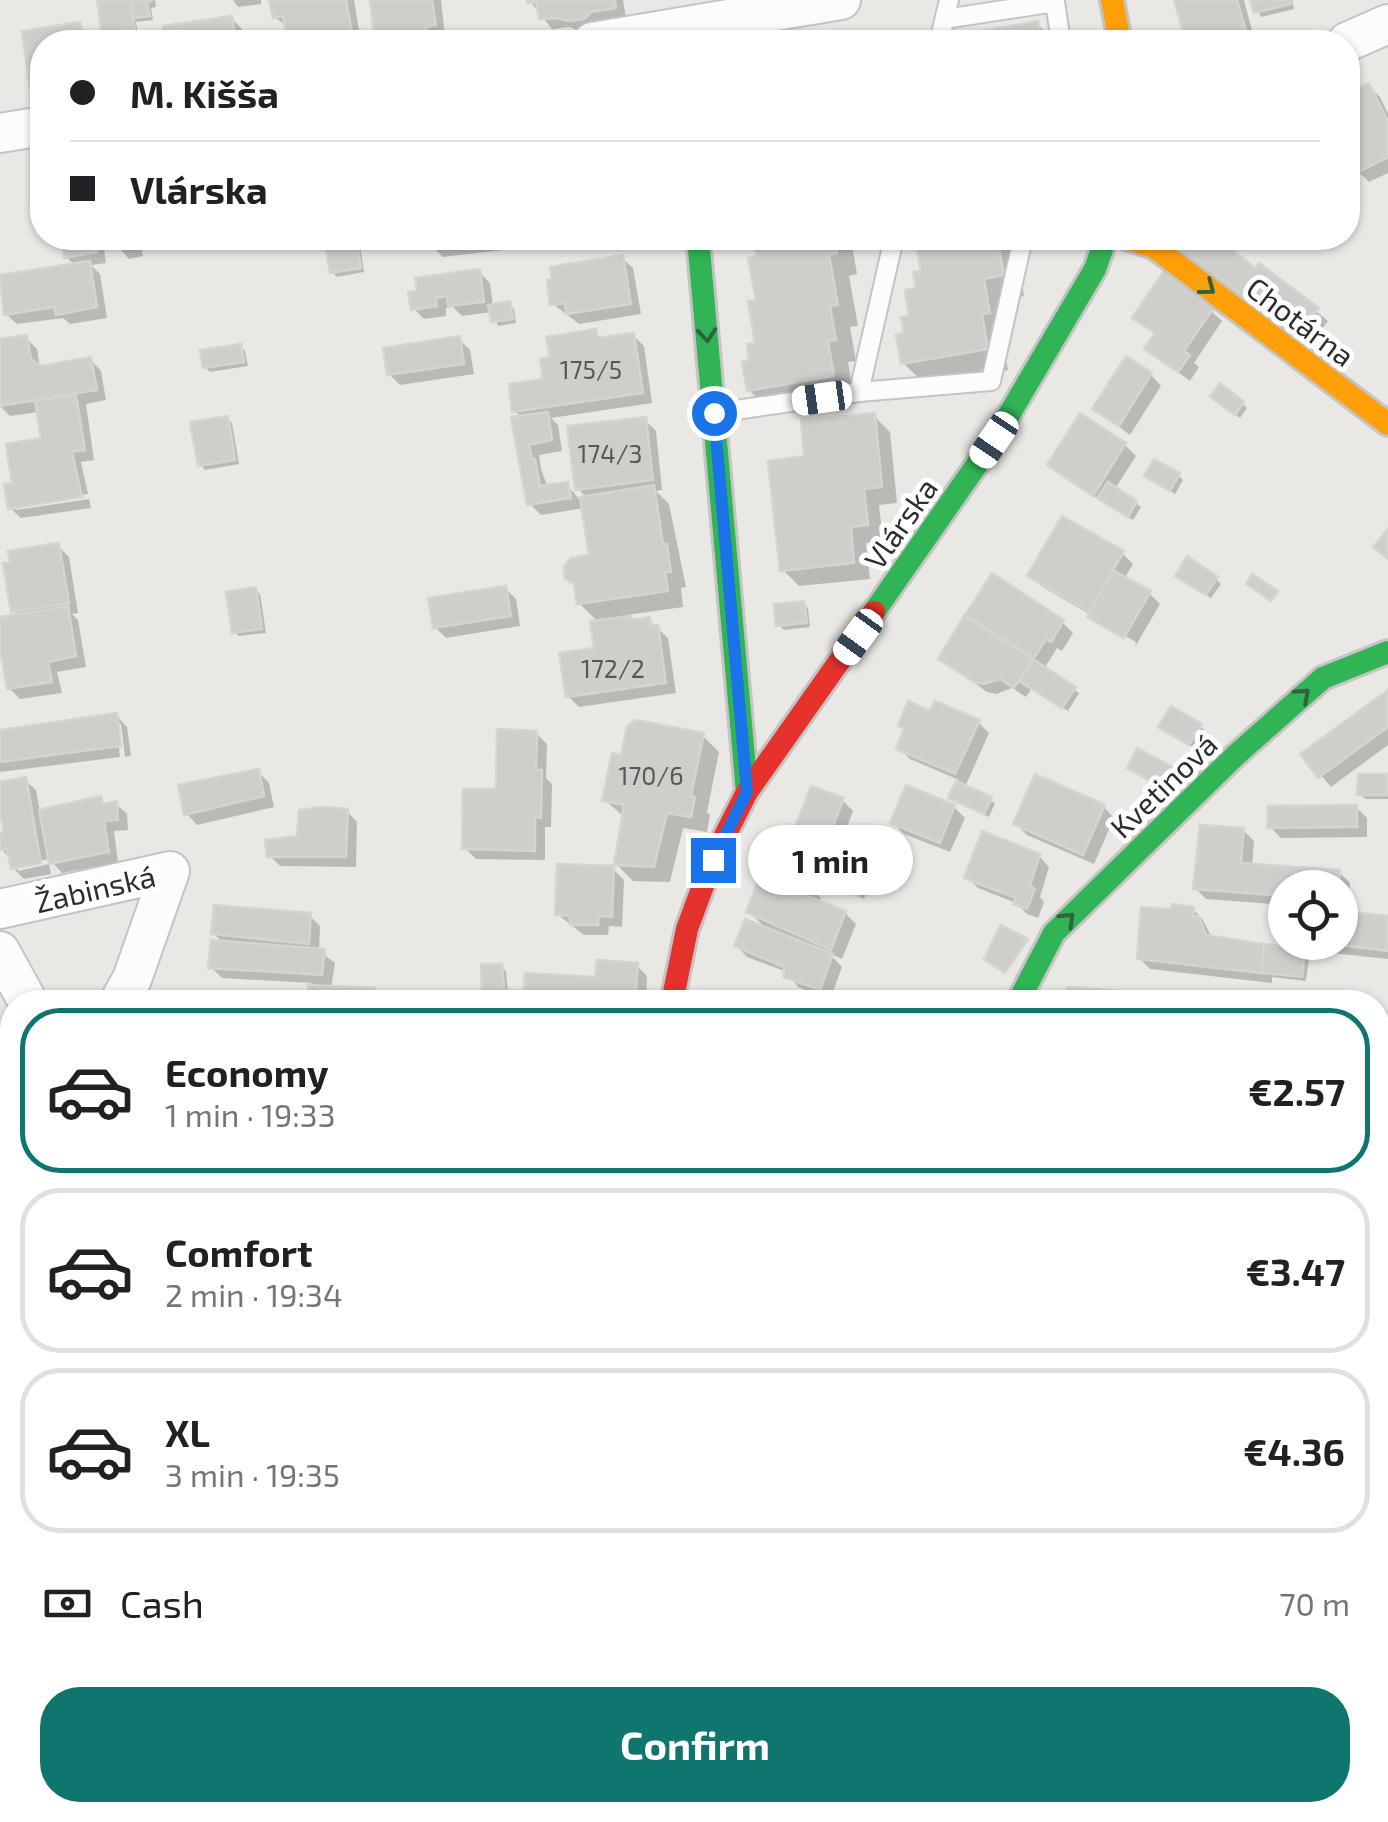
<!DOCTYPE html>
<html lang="en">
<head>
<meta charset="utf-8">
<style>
  :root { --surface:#fff; --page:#f2f2f2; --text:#202124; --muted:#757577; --line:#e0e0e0; --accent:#0f766e }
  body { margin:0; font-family:"Exo 2",sans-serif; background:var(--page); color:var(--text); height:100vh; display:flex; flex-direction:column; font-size:38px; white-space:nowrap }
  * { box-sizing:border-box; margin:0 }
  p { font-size:32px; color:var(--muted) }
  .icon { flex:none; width:55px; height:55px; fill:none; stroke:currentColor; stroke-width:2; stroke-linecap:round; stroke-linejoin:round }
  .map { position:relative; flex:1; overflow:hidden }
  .panel { position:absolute; left:0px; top:990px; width:1390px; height:832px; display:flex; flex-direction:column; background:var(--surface); border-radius:40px 40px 0 0; box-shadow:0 2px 8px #0004 }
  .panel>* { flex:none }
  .top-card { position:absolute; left:30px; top:30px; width:1330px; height:220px; border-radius:40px; box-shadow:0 2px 8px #0004; display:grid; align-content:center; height:220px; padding:0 40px; background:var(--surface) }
  .controls { position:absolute; left:1268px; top:870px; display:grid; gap:20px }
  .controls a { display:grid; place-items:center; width:90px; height:90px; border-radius:50%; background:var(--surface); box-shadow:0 2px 8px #0004; font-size:50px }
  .end { position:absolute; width:45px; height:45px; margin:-22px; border:12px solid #1a73e8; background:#fff; box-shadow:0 0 0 5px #fff }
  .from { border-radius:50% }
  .bubble { position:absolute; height:70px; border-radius:35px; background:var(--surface); box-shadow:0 2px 8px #0004; font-size:32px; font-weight:700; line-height:70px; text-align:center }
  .car { position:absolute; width:30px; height:60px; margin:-30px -15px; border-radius:12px; box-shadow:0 0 8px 2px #0007; background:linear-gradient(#fff 24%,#345 0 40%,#fff 0 76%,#345 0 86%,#fff 0) }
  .top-card b { display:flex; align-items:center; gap:35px; height:95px; font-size:38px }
  .top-card b+b { border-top:2px solid var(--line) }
  .top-card i { width:25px; height:25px; background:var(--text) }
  ul { padding:18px 0 0; list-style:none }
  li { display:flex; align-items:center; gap:30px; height:165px; margin:0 20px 15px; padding:0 20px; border:5px solid var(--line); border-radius:40px }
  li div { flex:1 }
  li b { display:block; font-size:38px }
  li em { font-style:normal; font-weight:700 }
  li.active { border-color:var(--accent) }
  li>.icon { width:90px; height:90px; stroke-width:1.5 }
  .pay { display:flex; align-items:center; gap:25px; height:110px; padding:0 40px; font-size:38px }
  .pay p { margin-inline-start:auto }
  .cta { display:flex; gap:20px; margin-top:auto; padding:20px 40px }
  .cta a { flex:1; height:115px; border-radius:40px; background:var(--accent); color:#fff; font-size:40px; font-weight:700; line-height:115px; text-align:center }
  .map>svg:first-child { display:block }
</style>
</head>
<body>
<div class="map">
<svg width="1388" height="1822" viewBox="0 0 1388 1822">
  <rect width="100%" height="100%" fill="#eae8e4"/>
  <!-- green -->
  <polygon fill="#cbe6bc" points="0,1588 12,1598 12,1810 300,1810 316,1822 0,1822"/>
  <!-- shadow -->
  <g fill="#0003">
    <polygon points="99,0 155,0 156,7 151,8 153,20 136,22 138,34 110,38 105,33"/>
    <polygon points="233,0 261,0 261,4 238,7"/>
    <polygon points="272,0 354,0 361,42 289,42 287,27 275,17"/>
    <polygon points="372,0 441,0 445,36 436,37 436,42 378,42"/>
    <polygon points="529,0 623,0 626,18 582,31 569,27 552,29"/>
    <polygon points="1177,0 1244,0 1255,42 1188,42"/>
    <polygon points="1253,0 1292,0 1294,9 1261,17"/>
    <polygon points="231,18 242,29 244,42 168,42 166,28"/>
    <polygon points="1037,24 1056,42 963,42 962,37"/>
    <polygon points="79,25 90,36 91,42 42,42 42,109 34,101 25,33"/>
    <polygon points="1369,86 1380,97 1388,114 1388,173 1369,182 1359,172 1348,178 1348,97"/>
    <polygon points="63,238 140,238 143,256 129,259 118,247 104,249 106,263 91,265 100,274 107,318 70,324 63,318 17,324 6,314 0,277 75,265 66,257"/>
    <polygon points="327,238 359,238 364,272 337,277 332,272"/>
    <polygon points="431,238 519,238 520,248 443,257 432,246"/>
    <polygon points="756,238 858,238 851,239 857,274 849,276 858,326 850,327 856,361 848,362 854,397 770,411 749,390 758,345 759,258"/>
    <polygon points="917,238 1021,238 1015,246 1024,296 1004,300 1002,335 1008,370 925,384 903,363 924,273"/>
    <polygon points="1169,238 1239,238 1231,252 1256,272 1260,266 1328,321 1309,346"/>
    <polygon points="622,258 633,268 641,314 579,324 553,304"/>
    <polygon points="479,272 490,283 493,306 509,304 514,309 516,323 498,326 492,312 462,316 453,307 446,308 446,316 424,319 413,308"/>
    <polygon points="1211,311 1222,321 1194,363 1199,367 1190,381 1147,349 1156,335 1136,318"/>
    <polygon points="595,332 603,340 633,335 644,346 652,403 551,418 558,425 562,451 539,455 541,469 548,488 567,485 579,499 587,498 578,489 645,420 656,431 662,490 656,491 669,504 686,587 681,588 683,607 627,615 633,622 649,620 668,638 676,693 579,707 568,696 597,650 599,623 579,603 577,587 568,578 592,557 584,508 541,515 530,504 522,418 515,411"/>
    <polygon points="26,338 37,349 40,368 91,360 101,371 106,400 86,404 94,460 81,462 88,494 16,505 16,510 89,499 91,508 21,518 10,508 15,485 43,441 39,412 10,416 0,406 0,342"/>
    <polygon points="459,339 470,350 474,374 400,385 389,374"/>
    <polygon points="240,346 245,351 248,366 210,372 205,367"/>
    <polygon points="1151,375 1161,386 1130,435 1095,409"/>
    <polygon points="1218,401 1243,404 1247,408 1240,418"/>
    <polygon points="874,416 890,432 897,503 879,505 883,541 866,543 870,579 799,586 783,570 807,459"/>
    <polygon points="1080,417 1125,445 1136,456 1115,489 1141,507 1133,520 1105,504 1050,465"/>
    <polygon points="227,419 232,423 239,464 205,470 201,465"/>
    <polygon points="1178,475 1183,480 1175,494 1147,476"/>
    <polygon points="58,546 69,557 78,613 72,614 78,620 86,667 57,672 62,693 20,699 9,688 0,620 19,617 13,611"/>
    <polygon points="1122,553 1133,564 1124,579 1149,593 1160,604 1135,647 1136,642 1099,621 1099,625 1091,615 1041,586 1030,576"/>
    <polygon points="993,576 1062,622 1073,633 1062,651 1057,648 1044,669 1079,693 1068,711 1032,688 1026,697 1012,688 996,694 987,692 941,658"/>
    <polygon points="1216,579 1221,584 1211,598 1183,580"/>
    <polygon points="505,588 516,599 520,626 446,638 435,627"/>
    <polygon points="255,589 260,594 266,633 239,636 234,632"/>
    <polygon points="803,603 808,608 810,627 784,630 779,625"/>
    <polygon points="1388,693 1388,745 1331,787 1304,755"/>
    <polygon points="931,714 978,722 989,733 965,787 995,803 989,817 951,798 959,780 910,759 899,748 906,730 901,725"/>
    <polygon points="117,716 127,727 131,756 125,757 121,724 116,724 120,757 0,772 0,732"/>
    <polygon points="1200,726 1205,731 1194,748 1166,731"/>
    <polygon points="536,733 547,744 546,778 552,784 551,827 545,827 545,860 476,859 465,848"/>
    <polygon points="702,735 719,752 707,812 710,815 707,832 683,828 670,882 633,881 617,865 624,817 605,800 623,758"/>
    <polygon points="258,772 269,783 274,807 197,825 187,814"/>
    <polygon points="1388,776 1388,799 1365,799 1360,794"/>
    <polygon points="25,780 36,790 40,812 100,799 106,806 116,804 127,814 128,830 114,831 118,862 62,873 53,863 53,858 18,865 18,871 49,864 51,874 24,879 13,868 11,859 2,850 0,835 7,834 0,784"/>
    <polygon points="842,800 853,811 845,833 858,838 869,849 862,868 883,878 876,894 867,891 864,899 834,884 844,860 806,846 795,835"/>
    <polygon points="954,807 965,818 950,852 904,834 893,823"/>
    <polygon points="1104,807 1114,818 1094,864 1027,835 1016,824"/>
    <polygon points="1356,807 1367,818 1367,837 1281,838 1270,827"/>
    <polygon points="347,811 357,822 356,867 280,866 269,855"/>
    <polygon points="1243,830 1254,841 1252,866 1339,872 1350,883 1348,909 1340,908 1340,888 1285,888 1285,905 1206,899 1195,888"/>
    <polygon points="1039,856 1049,867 1040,897 1044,902 1038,918 1027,914 1016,903 978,888 967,877"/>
    <polygon points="801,858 812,868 805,885 821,898 819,903 845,913 856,924 842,959 829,953 842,967 830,1000 798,987 787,972 747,957 737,946 769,931 749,912"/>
    <polygon points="613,869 624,880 622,927 609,926 608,935 584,935 557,914"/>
    <polygon points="1193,909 1203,920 1212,938 1282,948 1305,945 1310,950 1306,981 1272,977 1272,983 1150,969 1139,958"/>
    <polygon points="1340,914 1388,919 1388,959 1322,952 1313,942 1340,942"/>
    <polygon points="310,916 320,926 319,951 335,963 331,989 374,991 385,1002 310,1002 311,983 222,978 211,967 224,944 214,934"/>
    <polygon points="501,966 506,971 508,993 523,994 597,980 637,966 647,976 646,1002 484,1002 483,967"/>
    <polygon points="1070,990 1236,1002 1068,1002"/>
    <polygon points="1378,1074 1388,1075 1388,1195 1378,1194"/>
    <polygon points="9,1290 12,1294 12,1362 0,1350 0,1298"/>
    <polygon points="12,1433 12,1542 0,1534 0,1451"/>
    <polygon points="1378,1688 1388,1689 1388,1746 1378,1746"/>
    <polygon points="565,1810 645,1810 646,1821 562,1822"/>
    <polygon points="1120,1810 1181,1810 1180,1814"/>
    <polygon points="1325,1810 1350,1810 1350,1819 1329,1818"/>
  </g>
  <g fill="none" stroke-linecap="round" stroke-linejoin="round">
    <!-- stream -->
    <polyline stroke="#97d2ec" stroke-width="12" points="0,1809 13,1822"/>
  </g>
  <!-- building -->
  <g fill="#cfceca" stroke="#d5d4d0" stroke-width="2.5">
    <polygon points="97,0 130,0 135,29 102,34"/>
    <polygon points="131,0 152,0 147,4 150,16 134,18"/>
    <polygon points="269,0 346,0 353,37 319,42 287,42 283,16 273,18"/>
    <polygon points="370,0 432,0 436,25 426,27 427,38 375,42"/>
    <polygon points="527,0 615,0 616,8 591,12 584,19 569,21 557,18 539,19 536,2 527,3"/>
    <polygon points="1174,0 1237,0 1249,42 1186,42"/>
    <polygon points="1250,0 1290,0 1291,4 1254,13"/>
    <polygon points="232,16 236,42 165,42 163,26"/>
    <polygon points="1038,21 1042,42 960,42 959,35"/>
    <polygon points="80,22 83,42 42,42 42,100 32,102 22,31"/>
    <polygon points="1369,83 1388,122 1388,157 1356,173 1350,161 1348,163 1348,94"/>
    <polygon points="61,238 104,238 95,239 97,252 64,258"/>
    <polygon points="114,238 132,238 134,246 116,249"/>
    <polygon points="324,238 356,238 361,268 330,273"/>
    <polygon points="429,238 511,238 430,248"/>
    <polygon points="753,238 834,238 837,253 829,255 838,305 830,306 836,340 828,341 834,376 747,391 742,362 749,360 747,344 755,343 748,301 756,300 748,258 756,256"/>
    <polygon points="915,238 997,238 1004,275 984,279 990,313 982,314 988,349 901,364 896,335 904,333 901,317 909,316 905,290 916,288 913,272 921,271"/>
    <polygon points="1165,238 1223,238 1221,241 1255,268 1259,263 1319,308 1297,337"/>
    <polygon points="623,255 631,304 566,314 565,303 550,305 547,280 552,279 550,267"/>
    <polygon points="90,261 97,307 56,315 54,307 4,315 0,275"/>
    <polygon points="480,269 484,302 448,306 447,296 436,298 437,306 411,310 408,292 417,291 415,278"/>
    <polygon points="1164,271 1213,309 1184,351 1190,355 1178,372 1144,349 1155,333 1132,318"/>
    <polygon points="510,301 513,319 491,322 488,305"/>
    <polygon points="596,329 597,338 634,333 643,393 512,412 509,384 543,379 540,359 550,357 546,337"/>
    <polygon points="27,335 31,359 41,366 91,357 97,390 0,406 0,339"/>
    <polygon points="460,336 464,364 387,375 383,348"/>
    <polygon points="241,344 244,362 203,368 200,350"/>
    <polygon points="1126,356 1152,373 1119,426 1092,409"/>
    <polygon points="1220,383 1244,402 1235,415 1210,397"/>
    <polygon points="76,395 85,450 72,452 82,497 8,509 4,484 12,483 6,444 41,438 35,401"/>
    <polygon points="548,412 552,440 529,445 532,460 535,459 540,486 568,482 571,498 527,505 511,417"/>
    <polygon points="875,413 882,487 864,489 868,525 851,527 854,563 780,571 768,461 804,456 801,420"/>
    <polygon points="1080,413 1126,443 1093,496 1047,465"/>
    <polygon points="228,416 235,460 198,466 190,422"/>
    <polygon points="646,417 653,480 575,490 567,426"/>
    <polygon points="1154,459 1180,473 1170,491 1144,476"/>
    <polygon points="1108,482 1137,501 1128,517 1097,498"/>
    <polygon points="654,485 663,544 667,544 671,572 665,572 668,591 577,604 574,584 565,579 564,567 571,558 589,555 580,497"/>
    <polygon points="1062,516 1124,551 1090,612 1027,576"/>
    <polygon points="1388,529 1388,559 1373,547"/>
    <polygon points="59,543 69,603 11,612 3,563 10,562 8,551"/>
    <polygon points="1187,556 1218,577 1206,595 1175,576"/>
    <polygon points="1113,570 1151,591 1124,638 1087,617"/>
    <polygon points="992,573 1064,620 1051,642 1046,639 1034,658 965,615"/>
    <polygon points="1252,574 1278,591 1271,601 1246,584"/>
    <polygon points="506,586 511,616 433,628 428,598"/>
    <polygon points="256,587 262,629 232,633 226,592"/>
    <polygon points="804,601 807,623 776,626 774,604"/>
    <polygon points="68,606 76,656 48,662 52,682 7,689 0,648 0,617"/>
    <polygon points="631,616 631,620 650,617 651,626 658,625 666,683 566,697 559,653 594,648 590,621"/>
    <polygon points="964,616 1033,659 1014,688 1000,679 984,684 974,682 938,659"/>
    <polygon points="1033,659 1076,687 1062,708 1019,681"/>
    <polygon points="1388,690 1388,727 1318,778 1300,754"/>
    <polygon points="908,701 930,711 935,701 980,720 955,774 896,749 904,728 898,726"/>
    <polygon points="1171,706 1202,724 1189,745 1158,727"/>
    <polygon points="117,713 121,746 0,762 0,730"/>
    <polygon points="636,720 704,733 691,796 695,797 691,817 667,813 654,867 614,865 624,805 602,801 612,753 621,755 627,726"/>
    <polygon points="497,729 537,731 536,770 542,770 541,818 535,817 535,851 462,849 463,789 496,789"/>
    <polygon points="1137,748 1180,771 1163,788 1127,768"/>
    <polygon points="259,769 264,796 184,815 178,785"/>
    <polygon points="1035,774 1105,805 1083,855 1013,824"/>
    <polygon points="1358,774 1388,774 1388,795 1357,795"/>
    <polygon points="26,777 41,863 11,869 7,849 0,850 0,833 4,832 0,811 0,782"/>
    <polygon points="956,781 992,797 984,814 948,798"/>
    <polygon points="906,785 955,805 940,843 890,823"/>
    <polygon points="811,786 844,798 833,826 860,836 852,858 792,835"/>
    <polygon points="101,796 103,804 117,801 118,820 104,821 109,852 49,864 39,810"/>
    <polygon points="1357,805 1357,827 1267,828 1268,806"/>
    <polygon points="322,807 348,809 346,857 267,857 265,840 297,836 299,810"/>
    <polygon points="1200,825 1244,828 1241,863 1340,870 1339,888 1285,888 1285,896 1193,889"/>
    <polygon points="982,831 1040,854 1030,886 1035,889 1027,909 1013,904 1016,898 964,878"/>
    <polygon points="773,844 802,856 794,878 811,885 807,896 846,911 831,950 746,912"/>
    <polygon points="842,857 879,872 871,891 862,888 859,896 831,885"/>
    <polygon points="557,864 614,866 612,917 599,916 598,925 570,925 570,916 555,915"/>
    <polygon points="1172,904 1194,907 1193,916 1199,916 1206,935 1264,944 1262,973 1137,959 1141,907 1171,909"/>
    <polygon points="214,905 311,913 309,944 211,934"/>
    <polygon points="1340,911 1388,916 1388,951 1314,942 1340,942"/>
    <polygon points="745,919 833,954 820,990 784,977 784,967 734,946"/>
    <polygon points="1001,925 1028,939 1005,973 984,959"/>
    <polygon points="211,940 325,949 322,975 208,968"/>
    <polygon points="1281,940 1306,943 1302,977 1262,973 1264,944 1280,946"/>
    <polygon points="597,960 638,963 635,1002 523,1002 525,973 595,977"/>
    <polygon points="481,964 502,964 504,990 524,991 523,1002 482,1002"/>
    <polygon points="308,985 375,988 374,1002 307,1002"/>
    <polygon points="1067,987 1240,1000 1240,1002 1065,1002"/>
    <polygon points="1378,1071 1388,1072 1388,1182 1378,1181"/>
    <polygon points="12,1182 12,1203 2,1193"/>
    <polygon points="9,1287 12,1291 12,1341 0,1353 0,1295"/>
    <polygon points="12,1428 12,1521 3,1535 0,1532 0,1448"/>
    <rect x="1378" y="1686" width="10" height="51"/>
    <polygon points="562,1810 636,1810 637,1811 596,1817 597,1822 560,1822"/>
    <polygon points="1322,1810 1346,1810 1346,1815 1322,1814"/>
  </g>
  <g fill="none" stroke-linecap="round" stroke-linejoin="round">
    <!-- lane casing -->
    <g stroke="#c4c4c4" stroke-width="22">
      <g id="lane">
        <polyline points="945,19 1055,2 1061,42"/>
        <polyline points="939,42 949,0"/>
        <polyline points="894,238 859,392 991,381 1023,238"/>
        <polyline points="716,413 859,392"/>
      </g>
    </g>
    <!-- street casing -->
    <g stroke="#c4c4c4" stroke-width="42">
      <g id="street">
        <polyline points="592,42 841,0"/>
        <polyline points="1347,42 1388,24"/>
        <polyline points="0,133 42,126"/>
        <polyline points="0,909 170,871 132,979 119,1002"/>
        <polyline points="0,951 28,1002"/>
        <polyline points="0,1236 12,1248"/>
      </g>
    </g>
    <!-- fast casing -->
    <g stroke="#c4c4c4" stroke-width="28">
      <g id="fast">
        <polyline points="698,238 747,792"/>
        <polyline points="874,612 994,440 1095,269 1106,238"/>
        <polyline points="1018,1002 1054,933 1236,755 1323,678 1388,652"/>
      </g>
    </g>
    <!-- slow casing -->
    <g stroke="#c4c4c4" stroke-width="28">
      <g id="slow">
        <polyline points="1112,0 1120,42"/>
        <polyline points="1126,238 1154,247 1388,424"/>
        <polyline points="698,1810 702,1822"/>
      </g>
    </g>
    <!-- jam casing -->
    <g stroke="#c4c4c4" stroke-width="28">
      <polyline id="jam" points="672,1002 687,929 713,859 747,792 874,612"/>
    </g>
    <!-- lane -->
    <use href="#lane" stroke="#fcfcfb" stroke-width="18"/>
    <!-- street -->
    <use href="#street" stroke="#fcfcfb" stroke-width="38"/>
    <!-- fast -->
    <use href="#fast" stroke="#30b455" stroke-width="22"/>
    <!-- slow -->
    <use href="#slow" stroke="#ff9f0a" stroke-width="22"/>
    <!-- jam -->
    <use href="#jam" stroke="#e5322d" stroke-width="22"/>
  </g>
  <!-- one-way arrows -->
  <defs><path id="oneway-chevron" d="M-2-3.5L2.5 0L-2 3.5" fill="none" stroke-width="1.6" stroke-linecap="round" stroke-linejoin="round" transform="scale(2.5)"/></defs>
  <g stroke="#2e633d">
    <use href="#oneway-chevron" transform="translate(1208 288) rotate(37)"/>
    <use href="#oneway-chevron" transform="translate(707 335) rotate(85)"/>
    <use href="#oneway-chevron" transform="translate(1303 695) rotate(-42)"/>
    <use href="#oneway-chevron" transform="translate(1068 919) rotate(-44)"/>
  </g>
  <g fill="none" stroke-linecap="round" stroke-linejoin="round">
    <!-- route -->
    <polyline stroke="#1a73e8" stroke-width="12" points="713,860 747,792 714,413"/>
  </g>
  <g text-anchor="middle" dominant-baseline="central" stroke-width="10" stroke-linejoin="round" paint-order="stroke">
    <!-- number labels -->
    <g font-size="25" fill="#575756">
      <text x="591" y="369">175/5</text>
      <text x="610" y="453">174/3</text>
      <text x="613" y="668">172/2</text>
      <text x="651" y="775">170/6</text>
    </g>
    <!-- street labels -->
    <g font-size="30" fill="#2d2d2d" stroke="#fff">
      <text transform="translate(1301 321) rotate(37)">Chotárna</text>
      <text transform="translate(900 523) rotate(-55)">Vlárska</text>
      <text transform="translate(1163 785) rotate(-44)">Kvetinová</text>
      <text transform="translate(95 888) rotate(-13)">Žabinská</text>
    </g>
  </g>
</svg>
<div class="controls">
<a><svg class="icon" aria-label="locate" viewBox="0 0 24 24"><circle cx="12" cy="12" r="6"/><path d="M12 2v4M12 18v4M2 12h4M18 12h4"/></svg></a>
</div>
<i class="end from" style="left:714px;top:413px"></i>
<i class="end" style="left:713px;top:860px"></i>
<div class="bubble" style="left:748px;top:825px;width:165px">1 min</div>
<i class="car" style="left:822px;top:398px;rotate:262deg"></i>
<i class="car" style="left:994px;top:440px;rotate:214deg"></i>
<i class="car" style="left:858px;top:637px;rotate:216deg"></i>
<div class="top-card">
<b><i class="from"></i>M. Kišša</b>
<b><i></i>Vlárska</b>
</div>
<section class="panel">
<ul>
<li class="active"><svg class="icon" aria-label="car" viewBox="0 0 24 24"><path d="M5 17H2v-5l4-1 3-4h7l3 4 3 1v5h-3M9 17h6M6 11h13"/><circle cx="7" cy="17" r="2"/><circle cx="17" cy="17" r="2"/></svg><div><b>Economy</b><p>1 min · 19:33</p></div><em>€2.57</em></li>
<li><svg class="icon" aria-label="car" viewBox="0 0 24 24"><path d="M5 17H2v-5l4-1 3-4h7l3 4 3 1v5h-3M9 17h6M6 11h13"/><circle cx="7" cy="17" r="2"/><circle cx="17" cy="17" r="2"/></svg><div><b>Comfort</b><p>2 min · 19:34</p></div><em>€3.47</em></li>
<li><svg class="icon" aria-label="car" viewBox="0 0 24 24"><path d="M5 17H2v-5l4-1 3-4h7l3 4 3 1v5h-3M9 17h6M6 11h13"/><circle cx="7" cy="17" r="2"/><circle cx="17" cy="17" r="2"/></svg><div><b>XL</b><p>3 min · 19:35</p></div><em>€4.36</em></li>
</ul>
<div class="pay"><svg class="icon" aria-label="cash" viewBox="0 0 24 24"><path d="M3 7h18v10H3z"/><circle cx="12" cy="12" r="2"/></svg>Cash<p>70 m</p></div>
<div class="cta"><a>Confirm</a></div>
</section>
</div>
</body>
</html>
